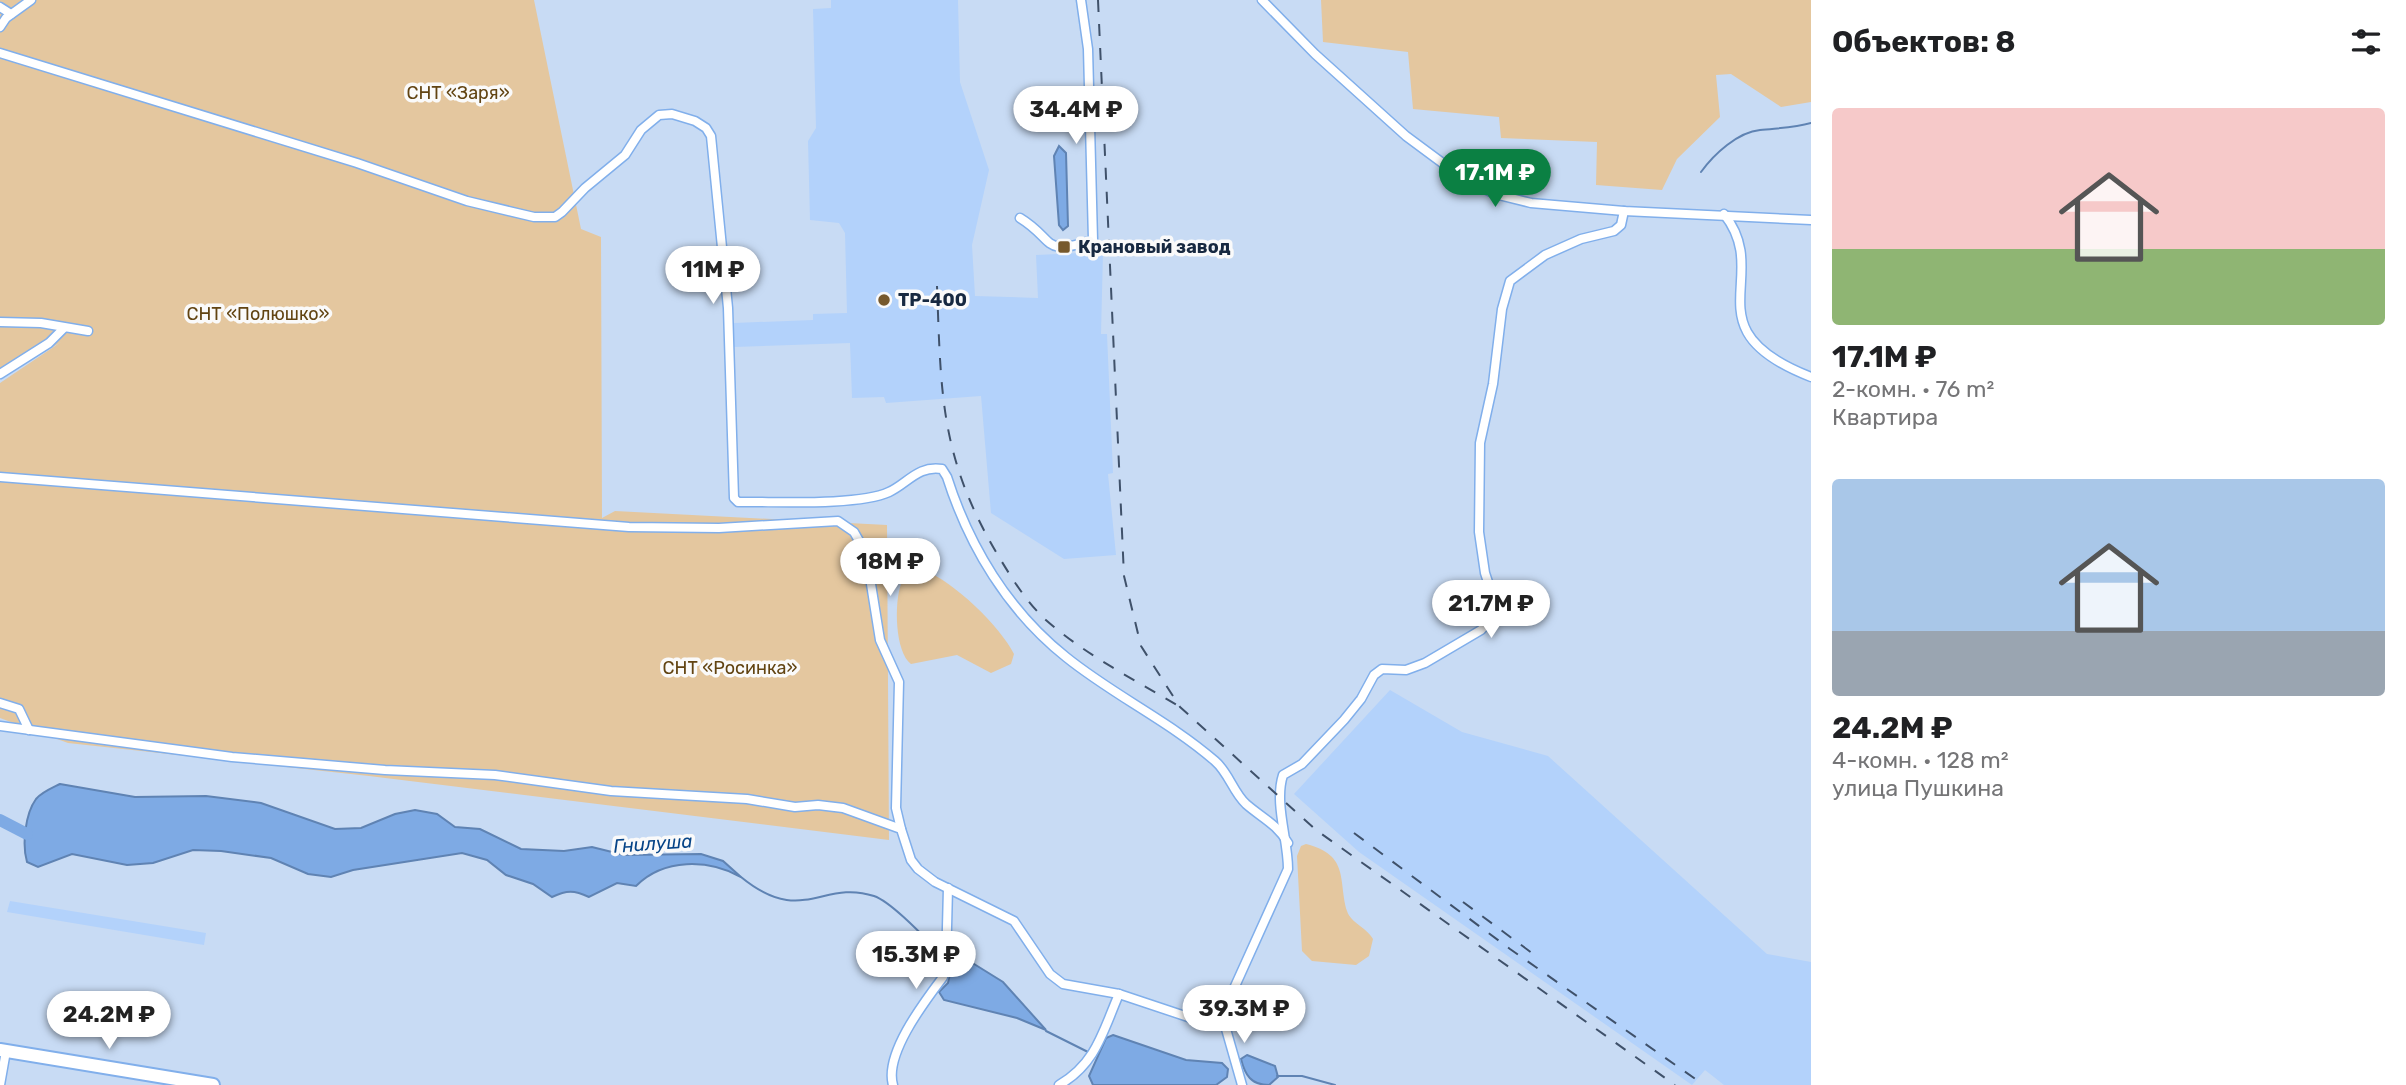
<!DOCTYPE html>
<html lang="ru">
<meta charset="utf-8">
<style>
:root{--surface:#fff;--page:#f2f2f2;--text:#202124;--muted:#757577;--accent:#0b8043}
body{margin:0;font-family:Rubik,sans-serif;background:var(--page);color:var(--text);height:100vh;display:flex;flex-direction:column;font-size:26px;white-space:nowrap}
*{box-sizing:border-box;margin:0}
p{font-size:23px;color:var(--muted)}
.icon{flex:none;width:38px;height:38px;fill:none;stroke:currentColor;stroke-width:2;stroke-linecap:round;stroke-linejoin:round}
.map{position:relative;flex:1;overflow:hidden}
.panel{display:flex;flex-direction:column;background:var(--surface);width:595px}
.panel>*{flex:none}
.price{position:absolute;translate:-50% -60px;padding:0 16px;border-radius:24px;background:#fff;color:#222;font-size:23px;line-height:46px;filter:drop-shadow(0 2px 4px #0008)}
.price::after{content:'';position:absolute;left:50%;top:42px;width:21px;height:16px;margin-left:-10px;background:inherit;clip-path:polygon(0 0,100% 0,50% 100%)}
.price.selected{background:var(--accent);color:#fff}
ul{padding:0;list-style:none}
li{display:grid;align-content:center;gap:14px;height:371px;padding:0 21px}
li span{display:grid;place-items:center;height:217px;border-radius:7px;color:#555}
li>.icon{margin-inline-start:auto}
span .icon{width:126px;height:126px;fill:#fffc;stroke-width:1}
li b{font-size:30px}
h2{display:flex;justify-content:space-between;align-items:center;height:84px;padding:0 21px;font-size:30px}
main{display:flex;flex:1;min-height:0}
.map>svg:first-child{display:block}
.built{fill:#b3d2fb}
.green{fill:#e4c79f}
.water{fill:#7eaae4;stroke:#5f83b3;stroke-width:2}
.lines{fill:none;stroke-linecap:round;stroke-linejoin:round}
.stream{stroke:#5f83b3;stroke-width:2}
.river{stroke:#7eaae4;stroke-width:12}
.minor-casing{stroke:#81afeb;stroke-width:11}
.secondary-casing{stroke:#81afeb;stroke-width:16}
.minor{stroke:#fff;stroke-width:8}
.secondary{stroke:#fff;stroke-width:12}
.rail{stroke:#3f516a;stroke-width:2;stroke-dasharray:12 12;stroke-linecap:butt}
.poi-dot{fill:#76592d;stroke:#fafafa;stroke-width:2.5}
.labels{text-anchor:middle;stroke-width:7;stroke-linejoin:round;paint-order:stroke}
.park-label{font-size:18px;fill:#624412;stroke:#fafafa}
.poi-label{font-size:18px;font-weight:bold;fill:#172941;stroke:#fafafa;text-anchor:start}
.water-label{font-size:19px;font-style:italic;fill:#064487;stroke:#fafafa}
</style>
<main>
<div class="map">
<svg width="1811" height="1085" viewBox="0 0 1811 1085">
<rect width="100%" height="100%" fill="#c8dbf4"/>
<g class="built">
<polygon points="831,0 958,0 960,82 989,170 972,245 975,296 1038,298 1036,255 1103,252 1101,334 1107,334 1113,473 1108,474 1116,555 1064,559 991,513 981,396 886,403 884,397 852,398 850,343 734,347 734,323 813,320 813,314 847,313 845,233 839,223 810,220 808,141 816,128 813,9 831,8"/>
<polygon points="1390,690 1462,732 1548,756 1767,954 1811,962 1811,1085 1724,1085 1705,1070 1692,1085 1359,852 1294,794"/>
<polygon points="10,901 206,933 204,945 7,912"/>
</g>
<g class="green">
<polygon points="0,0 534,0 581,229 601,237 602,518 615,511 887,525 889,840 369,776 68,743 0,718 0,383 61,342 0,378"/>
<polygon points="1321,0 1811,0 1811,102 1781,107 1731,74 1716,75 1720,117 1677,159 1662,190 1596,185 1597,142 1501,138 1499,117 1413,109 1408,52 1323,42"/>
<path d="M 924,570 C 954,582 1000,626 1014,654 L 1011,664 L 991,673 L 957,655 L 911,664 C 895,652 894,603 901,584 C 905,575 915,571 924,570 Z"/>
<path d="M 1306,844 C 1350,855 1338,881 1347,911 C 1351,923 1366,927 1373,939 L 1369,956 L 1356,965 L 1312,961 L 1302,951 L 1297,856 L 1301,846 Z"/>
</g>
<g class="water">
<polygon points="1059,146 1066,153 1068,226 1063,230 1059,225 1054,156"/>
<path d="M 60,784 L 135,797 L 206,796 L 261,803 L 335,829 L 361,828 L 395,814 L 415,810 L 437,814 L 455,827 L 480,829 L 521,849 L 564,851 L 592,847 L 624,855 L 701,854 L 723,861 L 741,877 C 708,859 664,858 636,886 L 617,883 L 589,897 C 574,890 567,890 552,897 L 533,884 L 506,875 L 487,860 L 462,853 L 353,870 L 331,877 L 308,874 L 271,858 L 221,851 L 193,850 L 153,863 L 127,865 L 72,854 L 38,867 L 27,862 C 22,845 25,814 36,799 C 42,792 52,788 60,784 Z"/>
<polygon points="966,959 1003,982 1046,1030 1017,1018 944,1000 939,992 948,983 953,960"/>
<polygon points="1113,1035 1186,1060 1222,1063 1228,1069 1227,1077 1216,1085 1093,1085 1089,1076 1106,1038"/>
<path d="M 1247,1055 L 1275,1066 L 1278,1077 L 1269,1085 C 1251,1085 1245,1075 1241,1059 Z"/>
</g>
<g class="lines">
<g class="stream">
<path d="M 1701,172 C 1714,154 1738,132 1760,130 C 1778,128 1794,128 1811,123"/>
<path d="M 741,877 C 802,927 822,879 874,896 C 892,902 928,941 943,956"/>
<polyline points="1046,1031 1088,1052"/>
<polyline points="1277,1076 1302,1076 1335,1085"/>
</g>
<polyline class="river" points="0,820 27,834"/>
<g class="minor-casing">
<g id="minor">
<polyline points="1262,0 1315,54 1406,136 1464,179 1495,194 1531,203 1624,211 1811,220"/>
<polyline points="0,7 11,14"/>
<polyline points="0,27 6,18 31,0"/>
<path d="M 0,53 L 357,163 L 467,201 L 534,217 L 555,217 L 562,212 L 585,188 L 625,155 L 641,130 L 659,115 L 672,114 L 695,121 L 706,128 L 711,136 L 728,308 L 734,498 L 738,502 L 752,502 C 785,502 861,505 889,492 C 907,484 918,465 942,469 L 947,477 C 969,546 1008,611 1066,657 C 1113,695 1169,721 1215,761 C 1229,773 1233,792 1246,804 C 1262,818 1277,824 1288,843"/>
<path d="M 1724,214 C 1774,277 1688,329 1811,377"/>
<path d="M 1020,218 C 1056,240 1041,257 1093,240 L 1088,49 L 1081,0"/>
<polyline points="0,322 41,323 88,331"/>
<polyline points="0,374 49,343 64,328"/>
<polyline points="0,477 629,527 719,528 838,521 854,532 866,553 880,640 899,682 896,808 901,829"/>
<polyline points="0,703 19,709 29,730"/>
<polyline points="0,726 232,757 385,770 495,775 611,791 747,799 795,807 818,805 843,808 901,829 911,860 918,869 935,882 1014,921 1050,974 1063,984 1119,994 1194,1019 1222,1015"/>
<path d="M 1222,1015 L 1288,869 C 1288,839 1274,803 1283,775 L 1302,764 L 1344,720 L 1361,699 L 1374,675 L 1382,669 L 1406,670 L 1425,663 L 1481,630 L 1494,616 L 1495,603 L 1485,573 L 1479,532 L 1480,443 L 1493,384 L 1502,309 L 1510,281 L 1545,255 L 1581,239 L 1614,231 L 1621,225 L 1624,211"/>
<polyline points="1222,1015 1242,1085"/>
<polyline points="0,1085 6,1051"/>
<path d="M 893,1085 C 884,1054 925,1001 943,977 L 946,966 L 948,888"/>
<path d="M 1059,1085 C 1096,1064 1103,1031 1119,994"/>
</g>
</g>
<g class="secondary-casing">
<polyline id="secondary" points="0,1050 213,1085"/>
</g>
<use href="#minor" class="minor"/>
<use href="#secondary" class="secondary"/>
<g class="rail">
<polyline points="1098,0 1124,576 1141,646 1180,707 1316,830 1675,1085"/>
<path d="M 937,286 C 941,393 940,456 996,552 C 1011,577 1026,602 1047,621 C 1086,655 1133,679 1177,705"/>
<polyline points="1354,833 1510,949 1704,1085"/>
<polyline points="1463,902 1536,956"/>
</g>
</g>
<g class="poi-dot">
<rect x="1057" y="240" width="14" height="14" rx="3.5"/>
<circle cx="884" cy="300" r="7"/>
</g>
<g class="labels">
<g class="park-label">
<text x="458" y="99">СНТ «Заря»</text>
<text x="258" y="320">СНТ «Полюшко»</text>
<text x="730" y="674">СНТ «Росинка»</text>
</g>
<g class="poi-label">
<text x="1078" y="253">Крановый завод</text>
<text x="898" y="306">ТР-400</text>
</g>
<g class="water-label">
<text transform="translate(653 843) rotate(-4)" y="7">Гнилуша</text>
</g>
</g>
</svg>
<b class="price" style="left:1076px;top:146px">34.4M ₽</b>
<b class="price selected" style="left:1495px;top:209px">17.1M ₽</b>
<b class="price" style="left:713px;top:306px">11M ₽</b>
<b class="price" style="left:890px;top:598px">18M ₽</b>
<b class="price" style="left:1491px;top:640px">21.7M ₽</b>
<b class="price" style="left:916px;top:991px">15.3M ₽</b>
<b class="price" style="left:1244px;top:1045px">39.3M ₽</b>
<b class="price" style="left:109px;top:1051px">24.2M ₽</b>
</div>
<section class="panel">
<h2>Объектов: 8<svg class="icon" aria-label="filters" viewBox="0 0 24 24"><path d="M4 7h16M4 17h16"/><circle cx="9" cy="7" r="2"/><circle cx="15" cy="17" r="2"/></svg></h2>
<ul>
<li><span style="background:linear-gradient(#f6c9c9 65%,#8fb573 0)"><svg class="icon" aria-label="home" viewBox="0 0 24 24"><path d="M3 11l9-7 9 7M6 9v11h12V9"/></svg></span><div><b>17.1M ₽</b><p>2-комн. · 76 m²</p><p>Квартира</p></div></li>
<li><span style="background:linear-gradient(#a9c7e8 70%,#9aa5b1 0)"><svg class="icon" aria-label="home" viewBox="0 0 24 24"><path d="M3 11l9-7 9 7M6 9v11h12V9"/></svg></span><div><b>24.2M ₽</b><p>4-комн. · 128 m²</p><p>улица Пушкина</p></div></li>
</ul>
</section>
</main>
